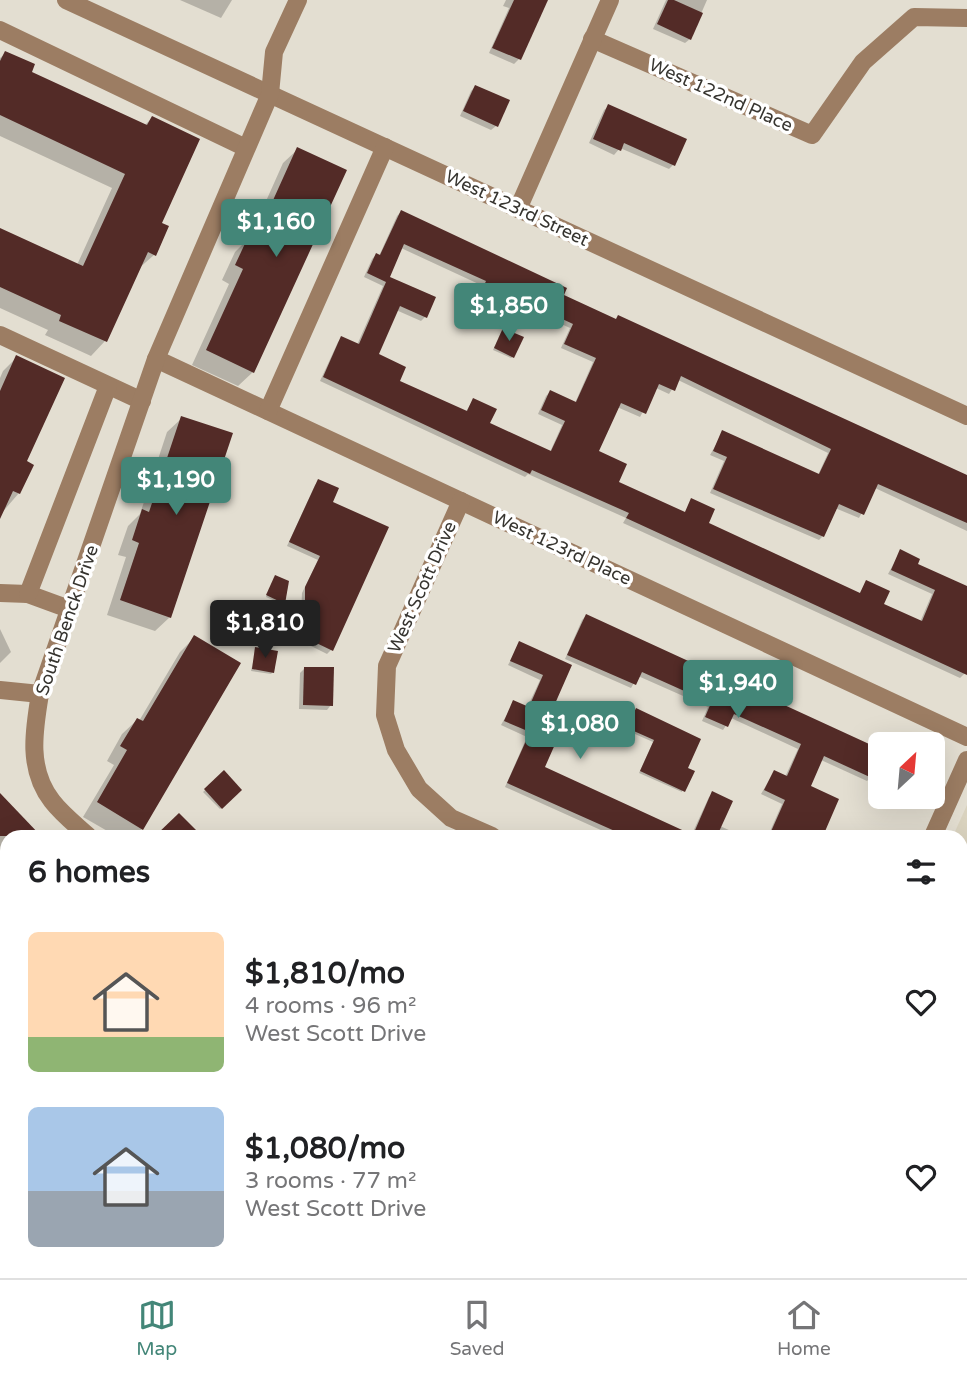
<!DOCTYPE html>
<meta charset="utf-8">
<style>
:root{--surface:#fff;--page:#f6f6f6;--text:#202124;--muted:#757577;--line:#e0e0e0;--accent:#438678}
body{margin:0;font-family:"Varela Round",sans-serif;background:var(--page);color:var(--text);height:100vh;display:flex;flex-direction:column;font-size:26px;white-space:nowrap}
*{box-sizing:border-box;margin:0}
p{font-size:23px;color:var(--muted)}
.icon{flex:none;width:38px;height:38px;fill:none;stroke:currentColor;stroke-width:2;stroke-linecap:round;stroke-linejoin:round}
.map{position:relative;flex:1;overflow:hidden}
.panel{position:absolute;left:0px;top:830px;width:968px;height:450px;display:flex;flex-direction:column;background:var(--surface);border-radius:21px 21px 0 0;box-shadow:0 7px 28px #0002}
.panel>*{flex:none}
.needle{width:46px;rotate:26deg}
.tools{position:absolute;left:868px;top:732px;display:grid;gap:14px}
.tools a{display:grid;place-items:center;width:77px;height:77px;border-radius:10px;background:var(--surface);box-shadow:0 7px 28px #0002;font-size:35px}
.price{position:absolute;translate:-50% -60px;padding:0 16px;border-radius:7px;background:var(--accent);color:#fff;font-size:23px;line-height:46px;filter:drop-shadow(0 2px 4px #0008)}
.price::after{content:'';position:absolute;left:50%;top:42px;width:21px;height:16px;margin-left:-10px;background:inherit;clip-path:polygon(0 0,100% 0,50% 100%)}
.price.selected{background:#222;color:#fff}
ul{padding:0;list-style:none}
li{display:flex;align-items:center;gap:21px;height:175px;padding:0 28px}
li span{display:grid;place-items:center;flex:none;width:196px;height:140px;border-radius:10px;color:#555}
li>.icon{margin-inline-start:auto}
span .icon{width:84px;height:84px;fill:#fffc;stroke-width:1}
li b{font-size:30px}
h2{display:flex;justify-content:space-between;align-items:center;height:84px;padding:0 28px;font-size:30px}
.menu{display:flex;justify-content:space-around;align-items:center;height:98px;border-top:2px solid var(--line);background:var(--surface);font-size:19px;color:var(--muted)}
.menu a{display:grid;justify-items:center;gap:4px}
.menu .selected{color:var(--accent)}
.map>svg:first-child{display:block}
.built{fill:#dad3bf}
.green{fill:#bec49e}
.forest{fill:#a7ad83}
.shadow{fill:#0003;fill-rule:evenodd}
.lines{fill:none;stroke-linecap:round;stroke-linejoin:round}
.stream{stroke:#6d8096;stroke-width:6}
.building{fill:#532b27;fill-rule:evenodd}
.minor{stroke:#9c7d63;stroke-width:18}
.labels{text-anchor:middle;stroke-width:7;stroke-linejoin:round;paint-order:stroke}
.street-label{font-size:18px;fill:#36342f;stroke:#fff}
</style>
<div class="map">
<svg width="967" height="1278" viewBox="0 0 967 1278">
<rect width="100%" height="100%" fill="#e3ded1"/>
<polygon class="built" points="967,805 967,1278 753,1278 755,1272 961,1272 961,836 953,836"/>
<polygon class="green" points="0,948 7,955 7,978 2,983"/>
<g class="forest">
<polygon points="7,1035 7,1090 0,1083 0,1041"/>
<polygon points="154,1272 285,1272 290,1278 159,1278"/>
</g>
<g class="shadow">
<polygon points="180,0 232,0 221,18"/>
<polygon points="506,0 546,0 519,59 514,64 489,53 509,8 503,6"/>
<polygon points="666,0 707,0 690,39 685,43 653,29"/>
<polygon points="6,53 29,73 144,126 152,118 154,255 138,269 105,341 91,356 45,335 48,330 0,308 0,230 77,265 112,188 0,136 0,58"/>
<polygon points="475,87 496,126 491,130 460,116 471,91"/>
<polygon points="609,106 673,165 669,169 620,148 614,155 589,143 604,110"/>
<polygon points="298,149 253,372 238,386 192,365 229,284 222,280 235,252 250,237 283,163"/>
<path d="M 401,212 L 561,296 L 967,478 L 967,531 L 875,488 L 859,518 L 835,508 L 823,536 L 819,540 L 710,493 L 724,461 L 710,455 L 723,432 L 818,475 L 828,453 L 678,380 L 669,394 L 656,388 L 640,417 L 617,407 L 597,452 L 617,483 L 684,514 L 692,500 L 707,524 L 859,594 L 867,582 L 882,605 L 920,622 L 932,594 L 888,574 L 900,552 L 967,605 L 967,668 L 965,673 L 960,678 L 623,523 L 626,518 L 528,474 L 525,477 L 320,381 L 338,342 L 342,338 L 357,345 L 383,286 L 364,277 L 372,259 L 376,255 L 379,256 L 397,216 ZM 401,248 L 483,286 L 476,302 L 497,311 L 505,298 L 570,328 L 561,348 L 593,362 L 575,403 L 550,392 L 546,396 L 538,414 L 562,425 L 550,452 L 488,424 L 473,400 L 465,413 L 397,382 L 376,355 L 396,310 L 421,321 L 425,317 L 388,278 Z"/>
<polygon points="501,332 513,357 511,358 493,350"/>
<polygon points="17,357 25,462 31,466 19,493 0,515 0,378 3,371"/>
<polygon points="182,418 170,617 155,631 107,615 126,557 118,555 128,526 140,514 167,432"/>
<polygon points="319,481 331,502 331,650 327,654 303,642 313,621 301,616 302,593 318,560 287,546 315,485"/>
<polygon points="274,579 284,603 282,604 266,597"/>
<polygon points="586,616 880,751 871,777 867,781 821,760 808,787 837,800 821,836 768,836 782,804 761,794 774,772 785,777 798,749 731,718 723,730 702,721 708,707 638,676 631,688 565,659 582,620"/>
<polygon points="0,629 11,652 0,663"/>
<polygon points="195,637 142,829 134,836 116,836 83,817 114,765 107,761 122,734 137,720 139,721 180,652"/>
<polygon points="520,643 570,665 552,707 583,721 570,743 556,737 542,767 691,836 709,797 713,794 720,826 742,836 614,836 505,787 527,737 501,725 514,702 527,708 540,680 508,665"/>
<polygon points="256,649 273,672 271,674 251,671"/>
<polygon points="305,668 331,705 327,710 299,709 300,673"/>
<polygon points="635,712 686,769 682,792 639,773 653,742 626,730"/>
<polygon points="224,773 240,790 220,809 203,792"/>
<polygon points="0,796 39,836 7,836 7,909 0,902"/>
<polygon points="391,832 397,836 386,836"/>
<polygon points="967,930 967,997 961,994 961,944"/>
<polygon points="0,1171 6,1178 3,1181 7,1186 7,1198 0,1205"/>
<polygon points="14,1272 84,1272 78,1278 8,1278"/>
<polygon points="311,1272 347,1272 353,1278 316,1278"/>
<polygon points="383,1272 430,1272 436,1278 389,1278"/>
<polygon points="590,1272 612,1272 618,1278 584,1278"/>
</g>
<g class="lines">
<g class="stream">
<polyline points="0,1030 7,1038"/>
<polyline points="222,1272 227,1278"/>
</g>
</g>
<g class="building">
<polygon points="514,0 548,0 521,60 492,48"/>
<polygon points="668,0 674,0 703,13 691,40 657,24"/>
<polygon points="5,51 35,64 32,72 147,125 152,116 200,139 162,223 169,226 156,256 148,252 107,342 59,321 61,315 0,287 0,228 83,266 125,174 0,115 0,61"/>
<polygon points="475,85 510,100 498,127 463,111"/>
<polygon points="608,104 687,139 675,166 624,143 621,151 593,139"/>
<polygon points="297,147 347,170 254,373 206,350 243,269 235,265 249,235 256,238"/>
<path d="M 401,210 L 567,288 L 564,295 L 616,319 L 618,315 L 967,475 L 967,523 L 878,484 L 864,515 L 839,504 L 824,537 L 713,489 L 727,457 L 713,451 L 722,430 L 819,474 L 831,449 L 681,376 L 675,391 L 659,384 L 646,414 L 621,403 L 599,451 L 627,464 L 619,482 L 685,512 L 691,498 L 715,509 L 709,523 L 860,593 L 866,580 L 890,591 L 884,604 L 922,621 L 935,590 L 891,570 L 900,549 L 920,559 L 918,564 L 967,586 L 967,675 L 626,518 L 629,513 L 532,470 L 530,474 L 323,377 L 341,336 L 359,344 L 386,282 L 367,273 L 376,253 L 380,255 ZM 404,244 L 486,281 L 479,297 L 503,308 L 509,294 L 573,324 L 564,344 L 596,358 L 576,402 L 550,390 L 541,410 L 565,421 L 551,451 L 490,423 L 497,409 L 473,398 L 467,411 L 400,381 L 406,367 L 379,354 L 400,306 L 427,318 L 436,297 L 390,277 Z"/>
<polygon points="503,328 524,337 514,358 494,348"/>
<polygon points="16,355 65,378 27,461 34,465 20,494 13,491 0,519 0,391"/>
<polygon points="181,416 233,433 171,618 120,600 139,543 132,540 142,509 149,512"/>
<polygon points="318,479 339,488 333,502 389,527 333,651 306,638 316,617 305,612 305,587 320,556 289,542"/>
<polygon points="275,575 289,581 285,604 266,595"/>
<polygon points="586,614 880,749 880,760 872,778 824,756 811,786 839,799 823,836 769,836 785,800 764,790 774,770 787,776 801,744 734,714 728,727 705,717 711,703 642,672 636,685 567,655"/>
<polygon points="194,635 241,663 143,830 97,802 127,750 120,746 137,718 143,721"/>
<polygon points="519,641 572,665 554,706 585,720 576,740 560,733 545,767 693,835 712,791 733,801 717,836 626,836 507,783 530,732 504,721 513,700 529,707 543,675 510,661"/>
<polygon points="255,647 278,651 274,673 252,669"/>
<polygon points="304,667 334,667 333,706 303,705"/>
<polygon points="636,708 701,739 688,768 695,771 685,792 640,771 654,740 627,728"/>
<polygon points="224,770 242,790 222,809 204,789"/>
<polygon points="0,793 41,836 0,836"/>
<polygon points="179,813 202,836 155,836"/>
</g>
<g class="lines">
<g class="minor">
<polyline points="66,0 967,416"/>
<polyline points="0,30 246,148"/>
<polyline points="592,39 812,135 863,62 914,17 967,18"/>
<polyline points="518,209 610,0"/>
<polyline points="0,335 142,401"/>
<polyline points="156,359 967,737"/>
<polyline points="268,411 385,147"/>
<polyline points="461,501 387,666 385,715 396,750 419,789 451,818 492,836"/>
<polyline points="0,593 28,594 69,609"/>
<polyline points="28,594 108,386"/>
<polyline points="0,690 40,694"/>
<path d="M 88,836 C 76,825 62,814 52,801 C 27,769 34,730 40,694 L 156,359 L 270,94 L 274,52 L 298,0"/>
<polyline points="933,836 967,760"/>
<polyline points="0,925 7,933"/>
<polyline points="0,1012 7,1005"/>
<polyline points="0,1245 7,1238"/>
<polyline points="501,1272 507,1278"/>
<polyline points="732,1278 735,1272"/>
</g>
</g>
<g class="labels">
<g class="street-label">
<text transform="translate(721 95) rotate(24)" y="6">West 122nd Place</text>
<text transform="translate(517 208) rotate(25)" y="6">West 123rd Street</text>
<text transform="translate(562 548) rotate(25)" y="6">West 123rd Place</text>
<text transform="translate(422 587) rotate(-66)" y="6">West Scott Drive</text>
<text transform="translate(67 620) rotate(-71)" y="6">South Benck Drive</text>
</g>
</g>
</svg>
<div class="tools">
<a><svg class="needle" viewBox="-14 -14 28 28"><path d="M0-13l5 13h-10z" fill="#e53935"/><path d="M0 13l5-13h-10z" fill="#757577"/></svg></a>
</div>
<b class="price" style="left:276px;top:259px">$1,160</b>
<b class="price" style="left:509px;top:343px">$1,850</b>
<b class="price" style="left:176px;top:517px">$1,190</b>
<b class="price selected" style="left:265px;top:660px">$1,810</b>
<b class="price" style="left:738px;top:720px">$1,940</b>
<b class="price" style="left:580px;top:761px">$1,080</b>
<section class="panel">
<h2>6 homes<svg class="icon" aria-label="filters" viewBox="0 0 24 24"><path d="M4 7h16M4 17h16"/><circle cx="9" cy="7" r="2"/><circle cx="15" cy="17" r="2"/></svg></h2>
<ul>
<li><span style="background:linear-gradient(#ffd9b3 75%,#8fb573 0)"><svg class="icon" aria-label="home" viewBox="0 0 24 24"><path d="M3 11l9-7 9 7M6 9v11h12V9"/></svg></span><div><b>$1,810/mo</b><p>4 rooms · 96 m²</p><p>West Scott Drive</p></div><svg class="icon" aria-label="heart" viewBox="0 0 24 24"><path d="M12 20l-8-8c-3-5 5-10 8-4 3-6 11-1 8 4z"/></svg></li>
<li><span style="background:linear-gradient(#a9c7e8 60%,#9aa5b1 0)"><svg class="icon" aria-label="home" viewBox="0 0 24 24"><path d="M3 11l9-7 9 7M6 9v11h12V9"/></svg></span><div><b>$1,080/mo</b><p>3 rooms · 77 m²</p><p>West Scott Drive</p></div><svg class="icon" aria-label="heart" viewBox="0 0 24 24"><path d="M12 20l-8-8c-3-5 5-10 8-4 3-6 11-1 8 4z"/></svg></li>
</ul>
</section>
</div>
<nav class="menu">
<a class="selected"><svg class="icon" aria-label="map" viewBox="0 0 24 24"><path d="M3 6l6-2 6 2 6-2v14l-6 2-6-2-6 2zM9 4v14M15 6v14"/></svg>Map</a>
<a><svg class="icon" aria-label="saved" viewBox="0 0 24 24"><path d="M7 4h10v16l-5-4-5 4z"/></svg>Saved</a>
<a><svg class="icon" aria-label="home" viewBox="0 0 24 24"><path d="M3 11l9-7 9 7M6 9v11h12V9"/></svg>Home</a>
</nav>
